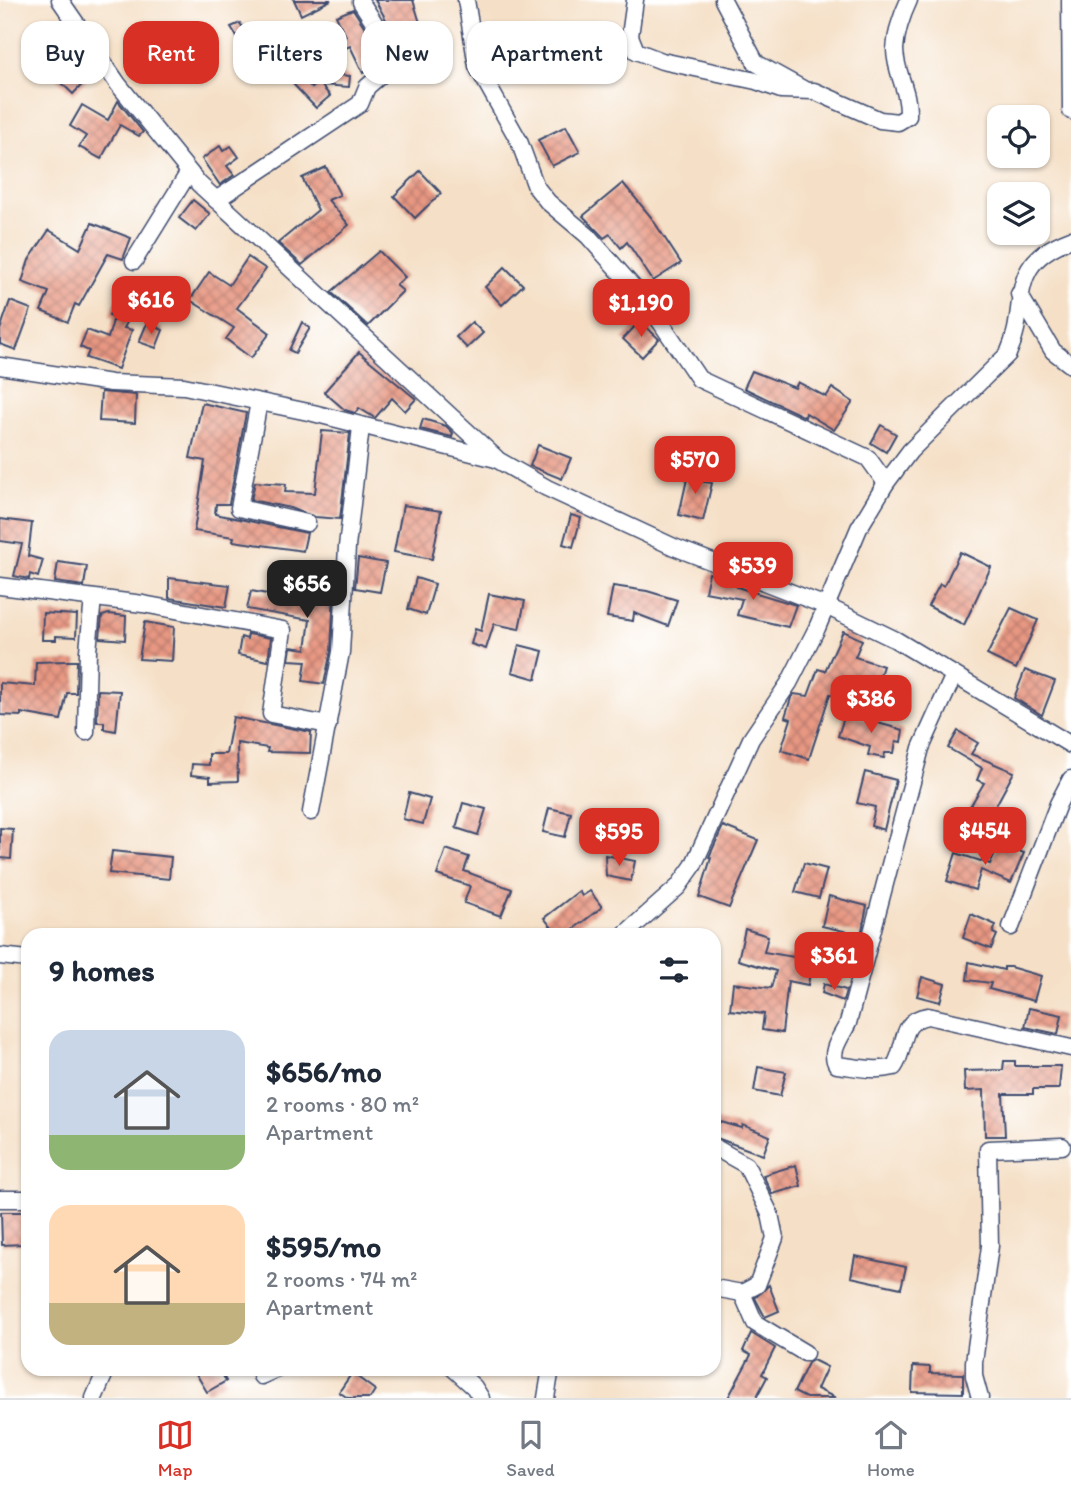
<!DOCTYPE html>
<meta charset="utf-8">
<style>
:root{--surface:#fff;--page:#f2f2f3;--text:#1f2937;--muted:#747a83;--line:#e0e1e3;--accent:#d93025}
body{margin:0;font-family:Itim,sans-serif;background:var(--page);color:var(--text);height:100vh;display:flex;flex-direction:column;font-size:26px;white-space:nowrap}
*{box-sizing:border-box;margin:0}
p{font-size:23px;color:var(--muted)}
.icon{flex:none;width:38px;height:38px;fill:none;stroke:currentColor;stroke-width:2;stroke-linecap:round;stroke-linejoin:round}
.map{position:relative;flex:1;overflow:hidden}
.sheet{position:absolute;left:21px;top:928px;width:700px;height:448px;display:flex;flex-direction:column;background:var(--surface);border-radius:21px;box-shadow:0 2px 5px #0004}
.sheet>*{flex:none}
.hud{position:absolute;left:21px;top:21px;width:700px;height:63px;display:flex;gap:14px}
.tools{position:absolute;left:987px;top:105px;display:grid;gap:14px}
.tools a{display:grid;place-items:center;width:63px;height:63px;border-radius:14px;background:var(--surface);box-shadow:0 2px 5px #0004;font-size:35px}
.price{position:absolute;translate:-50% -60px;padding:0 16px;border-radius:14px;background:var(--accent);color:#fff;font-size:23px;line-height:46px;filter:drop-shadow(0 2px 4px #0008)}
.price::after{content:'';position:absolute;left:50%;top:42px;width:21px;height:16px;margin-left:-10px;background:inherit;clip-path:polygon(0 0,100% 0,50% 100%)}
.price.active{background:#222;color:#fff}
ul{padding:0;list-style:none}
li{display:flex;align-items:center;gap:21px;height:175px;padding:0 28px}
li span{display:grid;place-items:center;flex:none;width:196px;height:140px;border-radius:21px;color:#555}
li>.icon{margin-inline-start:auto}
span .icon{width:84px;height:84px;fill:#fffc;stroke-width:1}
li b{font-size:30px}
h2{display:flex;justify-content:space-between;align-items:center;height:84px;padding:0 28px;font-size:30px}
.chip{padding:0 24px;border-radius:21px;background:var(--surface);box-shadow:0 2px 5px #0004;font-size:24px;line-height:63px}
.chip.active{background:var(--accent);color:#fff}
.menu{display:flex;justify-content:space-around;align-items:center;height:98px;border-top:2px solid var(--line);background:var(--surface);font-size:19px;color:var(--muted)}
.menu a{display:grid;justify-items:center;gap:4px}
.menu .active{color:var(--accent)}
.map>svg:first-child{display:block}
.building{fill:url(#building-cross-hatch)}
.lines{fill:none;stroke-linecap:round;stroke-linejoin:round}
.minor-casing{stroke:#3c4a6e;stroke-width:19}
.minor{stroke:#fff;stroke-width:16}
</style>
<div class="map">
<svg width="1071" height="1398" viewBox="0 0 1071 1398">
<defs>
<pattern id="building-cross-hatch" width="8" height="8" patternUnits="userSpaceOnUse" patternTransform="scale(1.75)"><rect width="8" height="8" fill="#e89882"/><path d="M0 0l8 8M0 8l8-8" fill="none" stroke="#bb7c6e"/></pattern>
</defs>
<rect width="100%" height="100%" fill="#fff"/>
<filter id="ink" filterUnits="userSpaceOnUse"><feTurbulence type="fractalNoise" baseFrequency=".0143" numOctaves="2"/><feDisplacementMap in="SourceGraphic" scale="14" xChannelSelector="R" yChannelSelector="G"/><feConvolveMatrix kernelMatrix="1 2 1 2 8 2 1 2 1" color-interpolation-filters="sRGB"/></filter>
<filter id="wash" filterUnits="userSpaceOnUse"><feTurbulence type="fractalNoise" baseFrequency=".00686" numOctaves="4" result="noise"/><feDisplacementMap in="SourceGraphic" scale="28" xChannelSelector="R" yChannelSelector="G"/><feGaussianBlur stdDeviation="1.57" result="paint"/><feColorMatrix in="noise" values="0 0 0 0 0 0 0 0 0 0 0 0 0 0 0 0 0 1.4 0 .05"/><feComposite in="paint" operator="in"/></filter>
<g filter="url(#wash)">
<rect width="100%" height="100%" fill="#f5e0c7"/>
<g id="blocks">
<g class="building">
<polygon points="294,0 331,0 301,15"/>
<polygon points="375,0 413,0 420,23 393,32"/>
<polygon points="353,9 378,48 379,63 363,73 350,46 324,58 320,58 316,50 346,36 336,16"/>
<polygon points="240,23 250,40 242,44 231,27"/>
<polygon points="68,50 92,74 73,94 52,74 60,66 56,63"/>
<polygon points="328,74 350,76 349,87 321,85 330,96 316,108 294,85 302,77 312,88"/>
<polygon points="118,101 143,132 139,136 120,125 101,159 79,147 86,136 70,126 82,105 108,120"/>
<polygon points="566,126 580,152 552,166 538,140"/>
<polygon points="220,146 223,151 231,146 239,157 227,166 234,175 220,185 202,159"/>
<polygon points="326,167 340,195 328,200 349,225 302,265 278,243 318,210 302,178"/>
<polygon points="420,171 441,193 415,218 394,196"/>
<polygon points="623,183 651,217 681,263 653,281 627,242 621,248 610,234 604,238 583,216"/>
<polygon points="193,200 210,214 196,231 179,218"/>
<polygon points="92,223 131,238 123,259 108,254 79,306 75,304 68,322 41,311 49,292 22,282 29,260 49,230 80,249"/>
<polygon points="379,251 405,277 396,285 403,291 368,326 331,292"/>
<polygon points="248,257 266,269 237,308 270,333 251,358 226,339 234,328 190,300 209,272 229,285"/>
<polygon points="505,267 523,285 502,305 485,287"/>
<polygon points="124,287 141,296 124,328 132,330 118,369 86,358 89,351 80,347 87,330 108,338 114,317 109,315"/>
<polygon points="173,294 184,300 175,315 164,309"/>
<polygon points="10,301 31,309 16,350 0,344 0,330"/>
<polygon points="640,321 659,339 642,357 623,339"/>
<polygon points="302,322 310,328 295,353 289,350"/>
<polygon points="472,322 483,333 467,348 456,337"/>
<polygon points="147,323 163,330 156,348 139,342"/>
<polygon points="359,352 416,399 405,411 392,398 375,418 359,408 355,413 345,410 324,392"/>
<polygon points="752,371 795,388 798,382 826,397 832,388 853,402 834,430 806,413 805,417 744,388"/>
<polygon points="101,392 136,395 135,423 99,421"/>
<polygon points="202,403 246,413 229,504 216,504 215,514 307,533 303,551 233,541 234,537 194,531 205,461 190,458"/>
<polygon points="423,419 446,426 453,433 452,437 420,429"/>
<polygon points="881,425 896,434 886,452 871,443"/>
<polygon points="322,431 350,433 340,519 315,517 290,508 251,500 255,482 286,484 285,492 315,493"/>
<polygon points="538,445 571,458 562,479 530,466"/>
<polygon points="689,470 706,474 704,482 712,483 703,521 679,515"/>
<polygon points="403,505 441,511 432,559 394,552"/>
<polygon points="571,515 581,518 573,547 563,544"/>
<polygon points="0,519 32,523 28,556 43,560 38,577 30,574 29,579 14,576 22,544 0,541"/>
<polygon points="960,552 991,567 964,625 928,606 940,584 944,586"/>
<polygon points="358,558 386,563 380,592 355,588"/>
<polygon points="58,562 87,566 84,586 55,582"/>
<polygon points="308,567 335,571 331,651 324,684 303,681 306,661 289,660 291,647 306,649 310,620 247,609 251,591 304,601"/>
<polygon points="709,573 738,583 737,587 796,605 788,627 737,615 742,599 705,592"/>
<polygon points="169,578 230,585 226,607 169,598"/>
<polygon points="416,578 435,584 426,615 408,609"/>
<polygon points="613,586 647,591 677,600 668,626 634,613 633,621 607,617"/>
<polygon points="489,594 525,601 519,629 494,624 486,649 471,644 475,629 481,631"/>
<polygon points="1011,608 1038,620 1016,669 987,655"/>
<polygon points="43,613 77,615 76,637 56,636 56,640 42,640"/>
<polygon points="109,614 126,616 125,640 100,638 102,616"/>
<polygon points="145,622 174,627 172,661 139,659"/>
<polygon points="843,631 862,640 855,657 883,666 875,690 840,679 834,695 830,694 809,759 781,750 791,719 785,717 791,698 794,694 808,696 818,669 825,671"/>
<polygon points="248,634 271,638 268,661 238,655 241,637 247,639"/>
<polygon points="519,645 543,651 536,679 512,672"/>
<polygon points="67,661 77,661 76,693 67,693 61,720 21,713 21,716 0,715 0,683 35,686 36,662"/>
<polygon points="1025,670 1055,681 1042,715 1014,698"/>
<polygon points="98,690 120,691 116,731 104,729 104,722 97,722"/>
<polygon points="845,714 903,730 901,742 896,741 894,753 885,753 884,758 868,755 870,747 838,736"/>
<polygon points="233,717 311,732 310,753 267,752 268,748 237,743 238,781 210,782 210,777 191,775 192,764 209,765 209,754 226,754"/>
<polygon points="958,731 978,743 971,754 1014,772 987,822 968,810 984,783 977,780 982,768 948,748"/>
<polygon points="865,772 896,780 884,830 871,826 875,807 857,803"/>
<polygon points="409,793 430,799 423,824 403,819"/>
<polygon points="463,803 486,809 478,835 456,828"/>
<polygon points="549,808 571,813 565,837 543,832"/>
<polygon points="723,826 758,840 729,908 699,897 711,858 709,857"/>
<polygon points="0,828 13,829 11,859 0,858"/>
<polygon points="999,843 1024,853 1011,883 981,870 975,890 947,881 956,853 990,864"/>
<polygon points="446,849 469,857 464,871 512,889 501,916 464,903 470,886 437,875"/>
<polygon points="112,851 171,857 169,879 109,873"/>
<polygon points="605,855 635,861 631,881 606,876"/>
<polygon points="804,863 827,869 819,898 795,892"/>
<polygon points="579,891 582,896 590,891 602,907 567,934 557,934 544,918"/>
<polygon points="829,896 867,906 861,935 822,926"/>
<polygon points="971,914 996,925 993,933 997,935 991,949 963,938"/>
<polygon points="745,929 768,936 764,952 812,960 808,985 788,981 782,1033 762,1030 764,1014 730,1010 733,983 771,988 776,971 738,960"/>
<polygon points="969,962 1004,970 1004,967 1010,967 1041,976 1034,1001 989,989 991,983 967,980"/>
<polygon points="922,977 945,984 940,1002 917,996"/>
<polygon points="824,984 846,990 843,1001 822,993"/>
<polygon points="1029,1008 1062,1015 1058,1034 1025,1027"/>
<polygon points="1004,1061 1015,1061 1015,1066 1061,1066 1059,1089 1033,1089 1033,1094 1003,1094 1005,1136 985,1136 984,1090 965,1091 964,1071 1003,1070"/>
<polygon points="758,1067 786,1072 780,1096 754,1091"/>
<polygon points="714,1120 742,1128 743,1125 770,1136 763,1155 714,1137"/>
<polygon points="796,1165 801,1186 772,1194 763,1175"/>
<polygon points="1,1212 23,1212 23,1244 2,1245"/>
<polygon points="855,1256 906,1267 901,1288 851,1277"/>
<polygon points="769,1285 779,1311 765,1317 755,1298"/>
<polygon points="751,1333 775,1348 762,1374 767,1377 756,1398 728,1398 751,1355 743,1351"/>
<polygon points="813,1360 827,1367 817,1389 836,1398 806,1398 794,1392 808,1363"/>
<polygon points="913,1366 930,1367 930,1373 963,1374 963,1393 912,1392"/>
<polygon points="201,1368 219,1368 226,1381 207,1392 195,1372"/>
<polygon points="352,1373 375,1390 370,1398 348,1398 339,1392"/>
</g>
</g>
</g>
<g filter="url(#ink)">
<use href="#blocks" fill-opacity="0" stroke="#3c4a6e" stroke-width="2"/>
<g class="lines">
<g class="minor-casing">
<g id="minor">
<polyline points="60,0 118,84 199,184 496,458"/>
<polyline points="466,0 477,66 519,141 536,187 548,202 588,236 649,305 699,379 868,458 886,483"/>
<path d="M 635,0 L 630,36 L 636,51 L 662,61 L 756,81 L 781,90 L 814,91 L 880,120 L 898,122 L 908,116 C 909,89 895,73 895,49 C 896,32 902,15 909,0"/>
<polyline points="723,0 756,63 803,89"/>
<polyline points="1070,0 1071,111"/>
<polyline points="216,200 360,104 367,87 390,67 388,44 361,2"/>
<polyline points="134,261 189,172"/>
<polyline points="1019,294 1053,351 1071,365"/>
<polyline points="0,366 111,383 184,386 313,413 496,459 547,488 674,547 826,606 896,640 1071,745"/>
<polyline points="259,402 239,508 307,523"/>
<polyline points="0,586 143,604 283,630 271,714 328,725"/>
<path d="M 954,675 L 921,748 L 848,1023 C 842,1036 828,1052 837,1065 C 856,1067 875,1072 894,1067 C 907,1048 898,1020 928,1016 L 1071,1048"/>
<polyline points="86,732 88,651 93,598"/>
<polyline points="311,812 341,652 347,547 361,427"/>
<polyline points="1011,927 1058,804 1071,779"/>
<path d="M 625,934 L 678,887 L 693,866 L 751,739 L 789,683 L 817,628 L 859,528 L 886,483 L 910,451 L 1008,354 C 1031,304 1002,265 1071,239"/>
<polyline points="0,956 28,959"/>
<polyline points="714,1147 746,1165 770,1214 775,1238 757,1285 742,1293 714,1288"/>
<polyline points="0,1199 28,1199"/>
<polyline points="742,1293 755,1323 805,1353"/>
<polyline points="453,1368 474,1387 481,1398"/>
<polyline points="261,1376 279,1368"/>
<polyline points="94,1398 107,1368"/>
<polyline points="546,1398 551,1368"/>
<polyline points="980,1398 974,1376 974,1362 990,1246 988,1149 1062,1146"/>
</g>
</g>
<use href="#minor" class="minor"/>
</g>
</g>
</svg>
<div class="tools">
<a><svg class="icon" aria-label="locate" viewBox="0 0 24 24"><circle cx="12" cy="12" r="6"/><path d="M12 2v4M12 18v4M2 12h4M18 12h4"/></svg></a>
<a><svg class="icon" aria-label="layers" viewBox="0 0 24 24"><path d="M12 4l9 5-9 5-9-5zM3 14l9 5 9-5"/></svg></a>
</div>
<b class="price" style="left:151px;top:336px">$616</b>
<b class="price" style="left:641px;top:339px">$1,190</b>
<b class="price" style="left:695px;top:496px">$570</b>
<b class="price" style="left:753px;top:602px">$539</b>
<b class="price active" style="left:307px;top:620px">$656</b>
<b class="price" style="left:871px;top:735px">$386</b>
<b class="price" style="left:985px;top:867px">$454</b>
<b class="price" style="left:619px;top:868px">$595</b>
<b class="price" style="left:834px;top:992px">$361</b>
<div class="hud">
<a class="chip">Buy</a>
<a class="chip active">Rent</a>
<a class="chip">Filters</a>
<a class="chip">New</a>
<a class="chip">Apartment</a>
</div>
<section class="sheet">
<h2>9 homes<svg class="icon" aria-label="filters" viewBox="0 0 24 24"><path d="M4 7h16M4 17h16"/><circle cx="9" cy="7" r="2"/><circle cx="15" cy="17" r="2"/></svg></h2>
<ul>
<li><span style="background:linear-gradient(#c9d6e8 75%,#8fb573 0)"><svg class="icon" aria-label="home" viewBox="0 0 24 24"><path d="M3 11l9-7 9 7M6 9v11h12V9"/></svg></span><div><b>$656/mo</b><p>2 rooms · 80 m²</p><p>Apartment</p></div></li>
<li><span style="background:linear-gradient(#ffd9b3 70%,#c2b280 0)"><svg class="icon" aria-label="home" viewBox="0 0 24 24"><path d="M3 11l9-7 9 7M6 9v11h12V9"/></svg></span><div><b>$595/mo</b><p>2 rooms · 74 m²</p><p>Apartment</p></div></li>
</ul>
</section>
</div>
<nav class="menu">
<a class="active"><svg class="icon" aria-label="map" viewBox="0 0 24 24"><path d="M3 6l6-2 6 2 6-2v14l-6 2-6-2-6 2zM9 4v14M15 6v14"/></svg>Map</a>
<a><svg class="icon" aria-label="saved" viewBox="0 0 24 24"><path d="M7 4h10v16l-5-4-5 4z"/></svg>Saved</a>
<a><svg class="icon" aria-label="home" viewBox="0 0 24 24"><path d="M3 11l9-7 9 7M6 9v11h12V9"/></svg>Home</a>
</nav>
